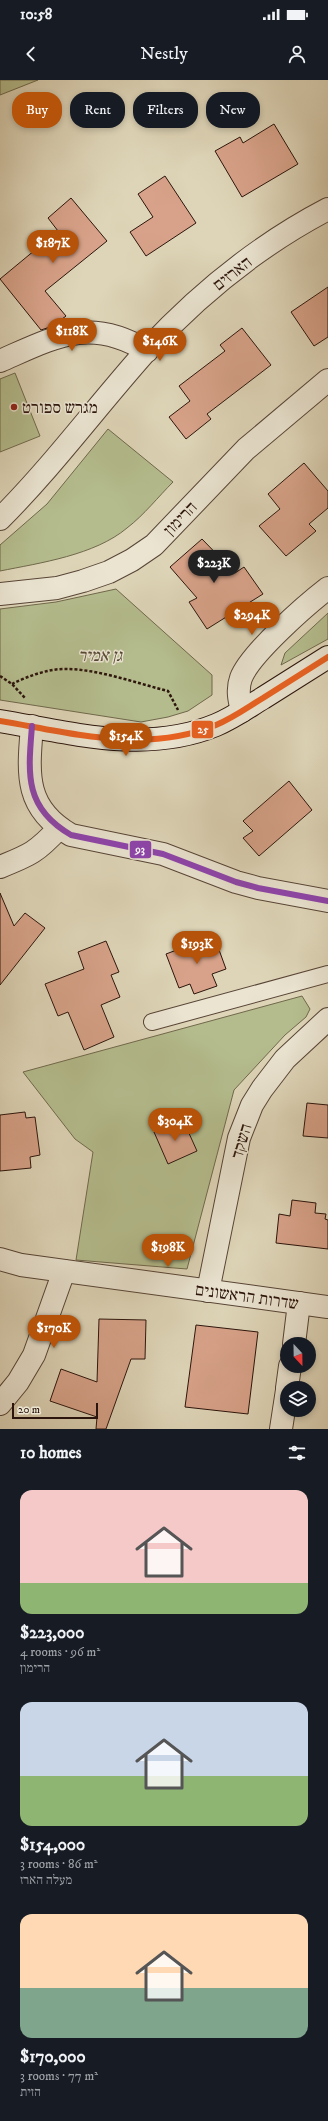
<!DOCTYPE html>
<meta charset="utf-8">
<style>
:root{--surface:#171b24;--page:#20242c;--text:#f1f3f6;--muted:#9ea1a6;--accent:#b45309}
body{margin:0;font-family:"IM FELL DW Pica","Frank Ruhl Libre",serif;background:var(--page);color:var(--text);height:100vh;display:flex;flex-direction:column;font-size:15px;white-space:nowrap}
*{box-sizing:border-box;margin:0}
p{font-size:13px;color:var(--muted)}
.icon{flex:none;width:22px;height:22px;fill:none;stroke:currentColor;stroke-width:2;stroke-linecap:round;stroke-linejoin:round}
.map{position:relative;height:1349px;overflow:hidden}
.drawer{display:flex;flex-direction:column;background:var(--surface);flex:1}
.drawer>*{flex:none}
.hud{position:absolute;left:12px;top:12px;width:304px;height:36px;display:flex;gap:8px}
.needle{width:26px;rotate:158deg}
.controls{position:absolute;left:280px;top:1257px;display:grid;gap:8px}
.controls a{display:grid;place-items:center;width:36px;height:36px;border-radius:50%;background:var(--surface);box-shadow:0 2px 6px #0003;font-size:20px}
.scale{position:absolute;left:12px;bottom:10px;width:86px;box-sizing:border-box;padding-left:4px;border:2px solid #2c150c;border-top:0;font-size:11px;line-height:14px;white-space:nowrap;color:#2c150c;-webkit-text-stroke:3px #eae4d1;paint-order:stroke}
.price{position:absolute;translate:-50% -34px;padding:0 9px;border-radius:14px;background:var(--accent);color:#fff;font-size:13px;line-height:26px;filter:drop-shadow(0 1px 2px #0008)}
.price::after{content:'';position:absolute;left:50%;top:24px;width:12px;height:9px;margin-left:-6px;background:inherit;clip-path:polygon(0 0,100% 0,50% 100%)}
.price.active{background:#222;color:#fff}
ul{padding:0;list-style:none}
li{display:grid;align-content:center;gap:8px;height:212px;padding:0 20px}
li span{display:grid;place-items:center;height:124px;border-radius:12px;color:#555}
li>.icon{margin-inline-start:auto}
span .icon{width:72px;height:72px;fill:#fffc;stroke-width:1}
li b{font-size:17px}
h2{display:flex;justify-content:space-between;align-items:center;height:48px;padding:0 20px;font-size:17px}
.pill{padding:0 14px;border-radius:16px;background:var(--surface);box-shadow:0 2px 6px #0003;font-size:14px;line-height:36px}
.pill.active{background:var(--accent);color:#fff}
.status{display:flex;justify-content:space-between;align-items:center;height:28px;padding:0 20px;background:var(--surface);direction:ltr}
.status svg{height:11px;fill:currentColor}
header{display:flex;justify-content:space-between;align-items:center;height:52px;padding:0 20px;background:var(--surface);font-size:18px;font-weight:600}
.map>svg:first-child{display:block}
.green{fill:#b4bc8d;stroke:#70684c}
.building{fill:#d7a289;stroke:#2c150c}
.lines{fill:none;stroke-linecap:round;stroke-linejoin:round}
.lane-casing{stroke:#584537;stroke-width:18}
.street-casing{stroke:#584537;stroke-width:24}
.secondary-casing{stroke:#2c150c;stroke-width:24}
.path{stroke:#2c150c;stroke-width:2.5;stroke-dasharray:3 2;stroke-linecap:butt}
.lane{stroke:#eae4d1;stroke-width:16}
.street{stroke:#eae4d1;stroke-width:22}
.secondary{stroke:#eae4d1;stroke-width:22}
.bus-1-casing{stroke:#eae4d1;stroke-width:9}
.bus-2-casing{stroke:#eae4d1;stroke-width:9}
.bus-1{stroke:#e86121;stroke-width:6}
.bus-2{stroke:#8e44ad;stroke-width:6}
.poi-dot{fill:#8f2418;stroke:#eae4d1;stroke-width:1.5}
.labels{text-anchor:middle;stroke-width:3;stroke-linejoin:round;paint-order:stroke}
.street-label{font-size:17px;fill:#2c150c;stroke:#eae4d1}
.poi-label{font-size:17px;fill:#2c150c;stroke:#eae4d1;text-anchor:start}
.park-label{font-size:17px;font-style:italic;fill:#554733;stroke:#eae4d1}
.line-badge{stroke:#eae4d1;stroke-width:1.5}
.badge-label{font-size:11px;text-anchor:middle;font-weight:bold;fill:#fff}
</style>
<div class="status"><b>10:58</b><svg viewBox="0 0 49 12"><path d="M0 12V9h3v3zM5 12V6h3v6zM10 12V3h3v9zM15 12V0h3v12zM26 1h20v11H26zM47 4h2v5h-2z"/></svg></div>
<header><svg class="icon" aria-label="back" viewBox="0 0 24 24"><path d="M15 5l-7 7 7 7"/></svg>Nestly<svg class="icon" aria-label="person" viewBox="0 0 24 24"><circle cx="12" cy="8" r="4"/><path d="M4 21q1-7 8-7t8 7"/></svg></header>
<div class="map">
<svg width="328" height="1349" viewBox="0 0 328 1349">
<rect width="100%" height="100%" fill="#ded5b8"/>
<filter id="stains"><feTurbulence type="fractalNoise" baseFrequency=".005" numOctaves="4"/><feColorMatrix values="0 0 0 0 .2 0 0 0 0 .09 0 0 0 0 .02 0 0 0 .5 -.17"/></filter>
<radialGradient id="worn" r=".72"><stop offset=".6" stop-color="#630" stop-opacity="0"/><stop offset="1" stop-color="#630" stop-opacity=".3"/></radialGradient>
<g class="green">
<polygon points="0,0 38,0 0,15"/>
<polygon points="15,293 40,356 0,372 0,299"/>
<path d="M 108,349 L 173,402 C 158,417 144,435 127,448 C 95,475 40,483 0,491 L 0,465 L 47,424 Z"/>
<polygon points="116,509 212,595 212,615 188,631 168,637 141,642 0,620 0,529 56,522"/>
<polygon points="328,533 328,559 281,585 285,573"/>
<polygon points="302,916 310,929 306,937 285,955 234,1010 187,1189 76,1180 93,1072 75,1059 23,992"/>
</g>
<g class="building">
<polygon points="274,44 298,84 242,117 215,71 240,57 243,63"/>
<polygon points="165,96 196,143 146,176 130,152 153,137 138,114"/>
<polygon points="71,118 107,161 45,211 66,236 53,246 41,250 0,199 58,151 48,138"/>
<polygon points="328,207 328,257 314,266 291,232"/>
<polygon points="242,248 271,285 207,334 211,339 186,359 169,337 190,321 179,306 225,271 220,265"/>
<polygon points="304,383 328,411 328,428 309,444 316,451 286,476 259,446 280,429 268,414"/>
<polygon points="202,459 235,493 244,487 263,514 207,549 189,522 197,518 170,487"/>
<polygon points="289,701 312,730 259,776 243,758 253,751 243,741"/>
<polygon points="0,813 14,846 25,833 45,848 0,905"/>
<polygon points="214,856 226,889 212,894 217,906 194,914 190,904 179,908 166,874"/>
<polygon points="106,861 119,892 111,895 120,917 101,925 114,957 84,970 68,932 58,936 45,904 84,889 78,872"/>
<polygon points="307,1023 328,1025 328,1058 303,1056"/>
<polygon points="25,1032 26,1038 35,1037 40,1075 30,1077 31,1088 0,1091 0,1035"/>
<polygon points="183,1040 197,1071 168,1084 154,1052"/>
<polygon points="292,1120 316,1123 315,1133 326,1134 325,1139 328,1140 328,1169 276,1163 279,1134 290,1136"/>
<polygon points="99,1239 146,1240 145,1279 131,1279 106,1349 96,1349 97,1337 50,1321 61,1289 97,1302"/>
<polygon points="196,1245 258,1252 248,1334 185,1327"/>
</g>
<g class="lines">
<g class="lane-casing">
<polyline id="lane" points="152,942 328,894"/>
</g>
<g class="street-casing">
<g id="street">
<path d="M 0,281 C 55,257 90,236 147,271"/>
<path d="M 0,439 C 53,386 97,326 147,270 C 199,214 261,164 328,129"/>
<polyline points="0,514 57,508 83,501 109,492 132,480 154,465 246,369 328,300"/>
<path d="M 242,631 C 239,619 237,609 241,598 C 250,574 306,525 328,508"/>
<path d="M 32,646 C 28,694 24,728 71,755 L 163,774 L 236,802 L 258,808 L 328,821"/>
<path d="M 0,787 C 30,775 37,772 59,748"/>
<polyline points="0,1179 21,1185 328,1227"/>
<polyline points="208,1211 239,1058 252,1025 262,1009 285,979 328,939"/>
<polyline points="294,1264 299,1223"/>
<polyline points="287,1308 290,1286"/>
<polyline points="0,1324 18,1302 34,1275 64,1191"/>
<polyline points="281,1349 287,1310"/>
</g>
</g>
<g class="secondary-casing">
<path id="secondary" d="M 0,641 C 72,653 146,674 216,645 C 233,638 248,627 263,618 C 285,604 306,591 328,577"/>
</g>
<g class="path">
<polyline points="0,596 12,604 25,618"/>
<path d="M 12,604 C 28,596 50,588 68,589 C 101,590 136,603 168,611 L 178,630"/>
</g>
<use href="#lane" class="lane"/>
<use href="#street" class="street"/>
<use href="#secondary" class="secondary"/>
<g class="bus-1-casing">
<path id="bus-1" d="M 0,641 C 72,653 146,674 216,645 C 233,638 248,627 263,618 C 285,604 306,591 328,577"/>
</g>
<g class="bus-2-casing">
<path id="bus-2" d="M 32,646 C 28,694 24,728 71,755 L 163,774 L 236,802 L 258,808 L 328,821"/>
</g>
<use href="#bus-1" class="bus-1"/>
<use href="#bus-2" class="bus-2"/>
</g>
<circle class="poi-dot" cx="14" cy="327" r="4"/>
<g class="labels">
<g class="street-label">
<text transform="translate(232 193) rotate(-38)" y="6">הארזים</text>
<text transform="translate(180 438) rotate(-46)" y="6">הרימון</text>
<text transform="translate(241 1061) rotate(-74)" y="6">השקד</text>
<text transform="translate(247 1216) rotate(8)" y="6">שדרות הראשונים</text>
</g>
<g class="poi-label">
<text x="22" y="333">מגרש ספורט</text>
</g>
<g class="park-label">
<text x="100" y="581">גן אמיר</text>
</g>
</g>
<g class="line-badge">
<rect x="191" y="640" width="23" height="19" rx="4" fill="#e86121"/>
<rect x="129" y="760" width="23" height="19" rx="4" fill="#8e44ad"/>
</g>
<g class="badge-label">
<text x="203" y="653">25</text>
<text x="140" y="773">93</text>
</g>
<rect width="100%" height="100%" filter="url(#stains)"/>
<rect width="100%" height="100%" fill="url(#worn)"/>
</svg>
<div class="controls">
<a><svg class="needle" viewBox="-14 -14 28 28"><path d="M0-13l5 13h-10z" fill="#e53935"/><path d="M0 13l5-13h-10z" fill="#9ea1a6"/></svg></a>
<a><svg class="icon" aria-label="layers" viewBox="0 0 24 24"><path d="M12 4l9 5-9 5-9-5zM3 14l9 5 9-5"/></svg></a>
</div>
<div class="scale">20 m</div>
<b class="price" style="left:53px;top:184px">$187K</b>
<b class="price" style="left:72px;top:272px">$118K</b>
<b class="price" style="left:160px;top:282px">$146K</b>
<b class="price active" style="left:214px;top:504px">$223K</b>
<b class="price" style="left:252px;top:556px">$294K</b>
<b class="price" style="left:126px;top:677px">$154K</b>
<b class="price" style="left:197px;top:885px">$193K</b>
<b class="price" style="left:175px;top:1062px">$304K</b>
<b class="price" style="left:168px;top:1188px">$198K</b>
<b class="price" style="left:54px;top:1269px">$170K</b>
<div class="hud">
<a class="pill active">Buy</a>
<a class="pill">Rent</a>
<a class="pill">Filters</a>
<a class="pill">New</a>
</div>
</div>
<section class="drawer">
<h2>10 homes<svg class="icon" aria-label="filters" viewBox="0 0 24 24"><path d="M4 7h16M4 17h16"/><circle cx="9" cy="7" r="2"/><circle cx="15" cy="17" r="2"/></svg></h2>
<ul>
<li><span style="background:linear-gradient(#f6c9c9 75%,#8fb573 0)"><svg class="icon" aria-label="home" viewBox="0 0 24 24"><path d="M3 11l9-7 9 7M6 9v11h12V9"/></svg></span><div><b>$223,000</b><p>4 rooms · 96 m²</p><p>הרימון</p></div></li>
<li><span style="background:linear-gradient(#c9d6e8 60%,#8fb573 0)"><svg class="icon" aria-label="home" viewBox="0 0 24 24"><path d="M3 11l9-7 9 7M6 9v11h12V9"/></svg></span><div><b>$154,000</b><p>3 rooms · 86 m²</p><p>מעלה הארז</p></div></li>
<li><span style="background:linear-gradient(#ffd9b3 60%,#7fa58c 0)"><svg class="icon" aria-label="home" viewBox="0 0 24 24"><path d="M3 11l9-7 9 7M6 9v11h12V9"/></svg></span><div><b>$170,000</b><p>3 rooms · 77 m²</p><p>הזית</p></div></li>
</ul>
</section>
